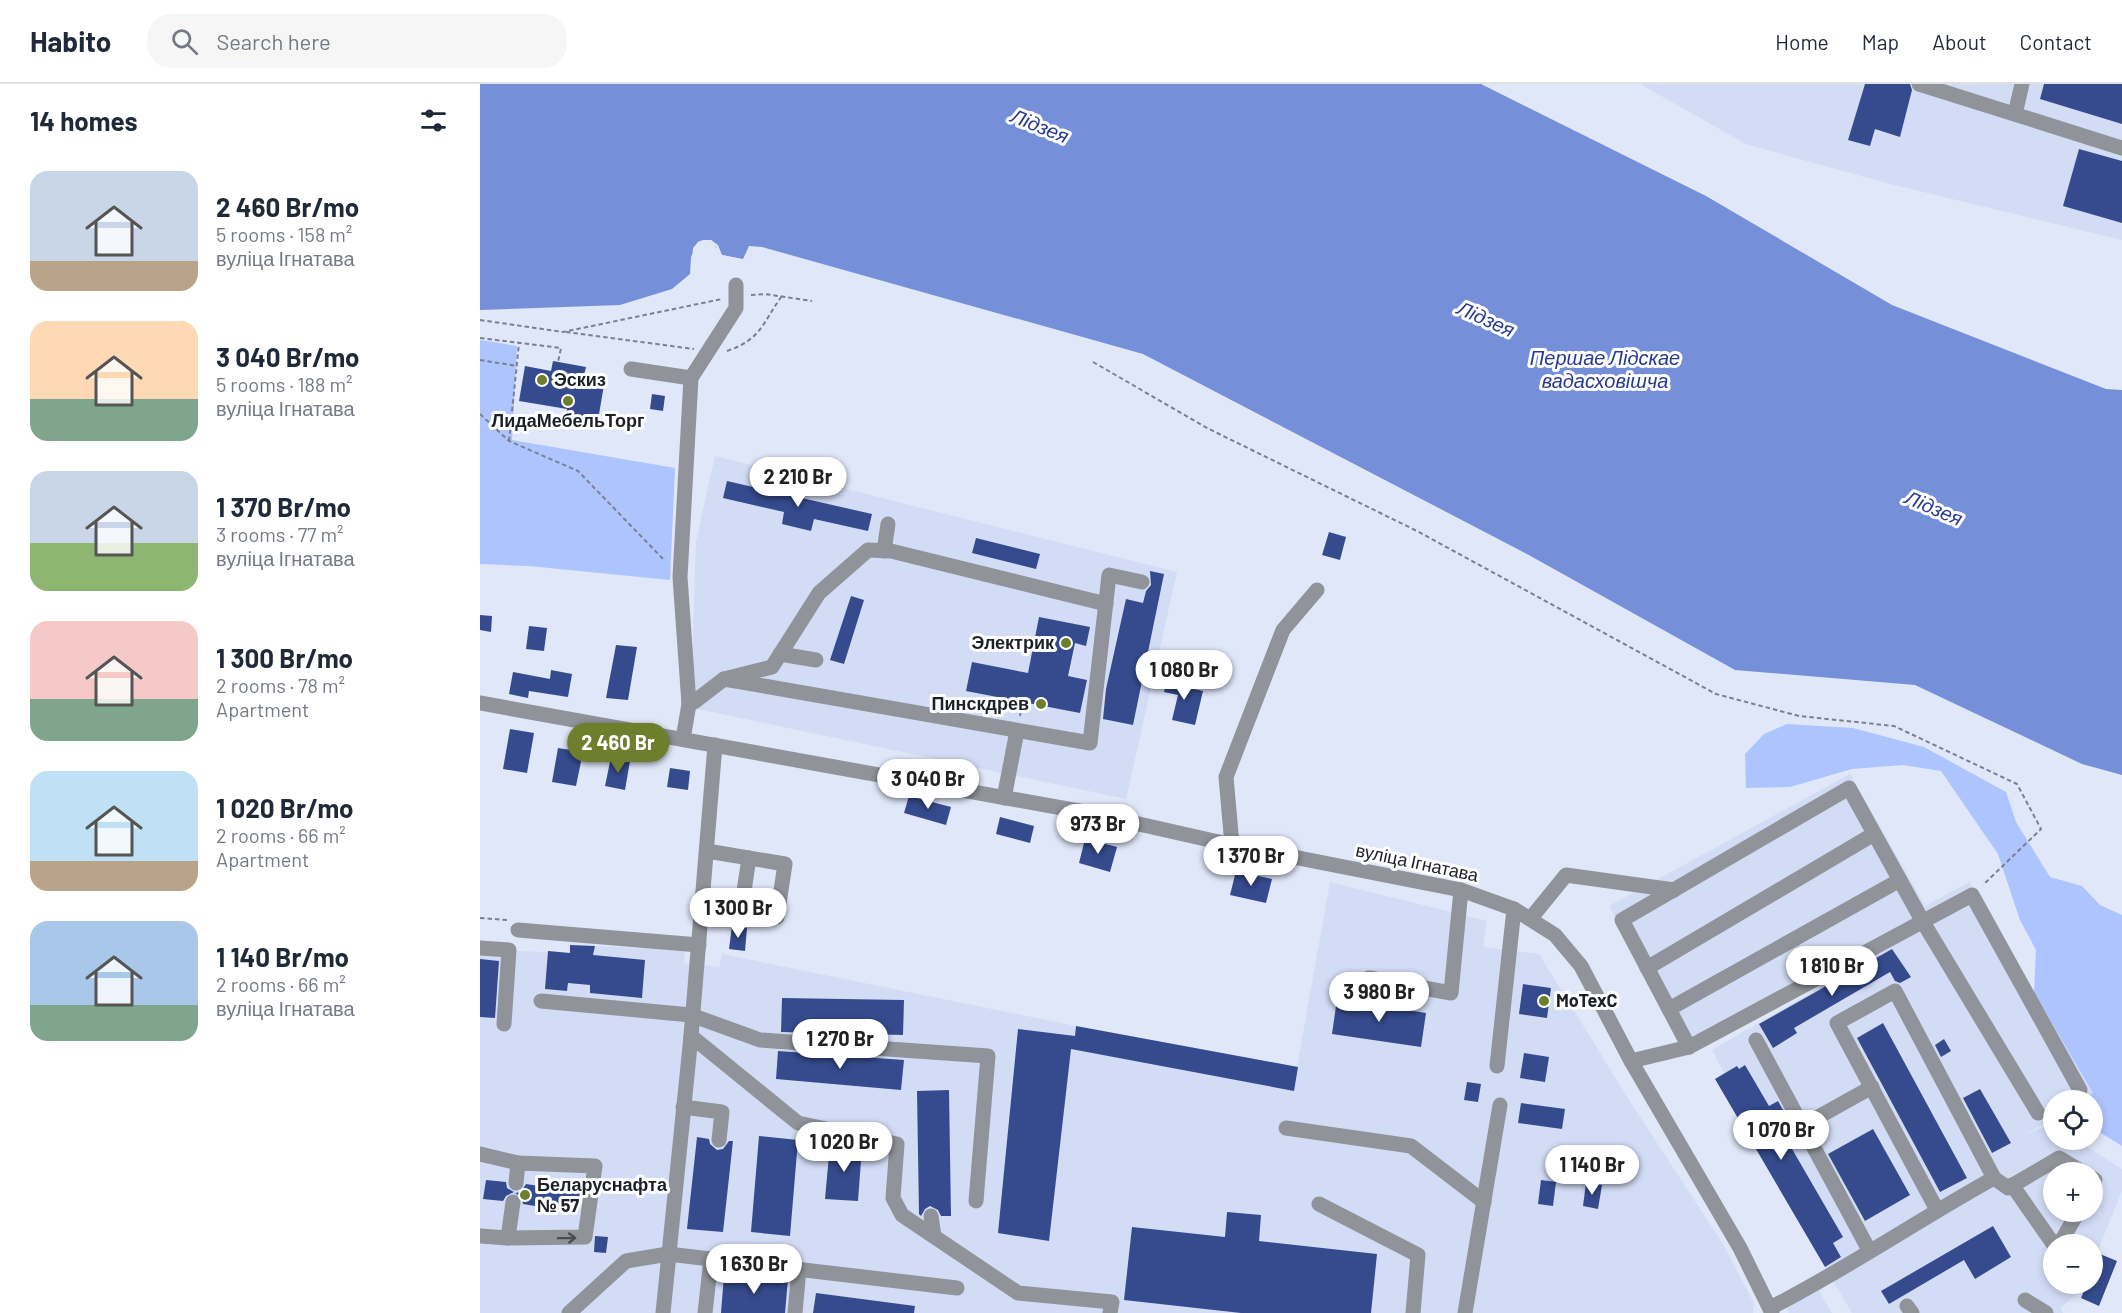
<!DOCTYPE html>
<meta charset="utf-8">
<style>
:root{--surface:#fff;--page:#f6f6f7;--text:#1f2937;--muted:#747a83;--line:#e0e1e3;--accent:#6f7e2c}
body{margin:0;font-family:Barlow,sans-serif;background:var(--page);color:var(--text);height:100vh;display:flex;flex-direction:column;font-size:22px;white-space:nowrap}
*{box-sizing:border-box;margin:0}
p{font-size:20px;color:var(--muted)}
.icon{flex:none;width:33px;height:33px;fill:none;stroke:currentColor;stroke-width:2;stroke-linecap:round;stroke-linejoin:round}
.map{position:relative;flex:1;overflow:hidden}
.sheet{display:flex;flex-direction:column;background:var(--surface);width:480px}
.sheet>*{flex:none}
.buttons{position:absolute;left:1563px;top:1006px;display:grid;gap:12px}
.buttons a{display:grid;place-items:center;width:60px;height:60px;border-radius:50%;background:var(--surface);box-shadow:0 3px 9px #0003;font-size:30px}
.price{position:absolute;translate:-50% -51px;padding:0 14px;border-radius:21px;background:#fff;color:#222;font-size:20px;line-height:39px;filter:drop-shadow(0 2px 3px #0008)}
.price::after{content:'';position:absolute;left:50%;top:36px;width:18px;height:14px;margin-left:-9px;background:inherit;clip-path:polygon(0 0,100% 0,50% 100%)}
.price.current{background:var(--accent);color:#fff}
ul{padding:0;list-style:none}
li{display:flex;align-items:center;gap:18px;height:150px;padding:0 30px}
li span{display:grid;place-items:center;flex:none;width:168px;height:120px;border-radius:18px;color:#555}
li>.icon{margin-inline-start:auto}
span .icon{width:72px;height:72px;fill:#fffc;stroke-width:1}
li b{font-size:26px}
h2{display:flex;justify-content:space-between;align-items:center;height:72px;padding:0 30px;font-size:26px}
header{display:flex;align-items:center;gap:36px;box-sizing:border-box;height:84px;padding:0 30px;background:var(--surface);border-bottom:2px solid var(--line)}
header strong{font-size:28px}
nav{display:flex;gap:33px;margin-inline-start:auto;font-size:21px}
.search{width:420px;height:54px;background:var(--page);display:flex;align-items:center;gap:15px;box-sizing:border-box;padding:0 21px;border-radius:24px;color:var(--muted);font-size:22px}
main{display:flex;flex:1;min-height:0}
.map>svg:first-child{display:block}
.built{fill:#d2dcf5;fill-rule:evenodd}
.green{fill:#aec4ff}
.water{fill:#768fd9}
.pier{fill:#e0e7f9}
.building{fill:#364b8e}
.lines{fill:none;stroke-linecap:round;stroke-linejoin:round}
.path{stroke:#7b808b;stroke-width:2;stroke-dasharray:4.5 3;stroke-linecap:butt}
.minor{stroke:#90939a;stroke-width:15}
.oneway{stroke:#4a4d54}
.poi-dot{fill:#6f7e2c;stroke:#fff;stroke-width:2}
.labels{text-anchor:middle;stroke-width:6;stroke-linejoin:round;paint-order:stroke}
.poi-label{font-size:18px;font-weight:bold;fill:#1c1f25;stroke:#fff;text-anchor:start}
.street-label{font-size:18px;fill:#1c1f25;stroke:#fff}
.water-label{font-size:20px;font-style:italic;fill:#263a90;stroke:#fff}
</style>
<header>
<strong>Habito</strong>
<div class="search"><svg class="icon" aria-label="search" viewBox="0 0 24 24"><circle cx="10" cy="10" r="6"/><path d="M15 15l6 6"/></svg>Search here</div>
<nav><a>Home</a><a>Map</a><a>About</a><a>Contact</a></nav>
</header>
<main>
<section class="sheet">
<h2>14 homes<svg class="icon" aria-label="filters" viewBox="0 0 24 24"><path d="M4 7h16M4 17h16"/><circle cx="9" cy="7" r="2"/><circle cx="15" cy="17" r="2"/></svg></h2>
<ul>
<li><span style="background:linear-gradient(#c9d6e8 75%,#b9a48a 0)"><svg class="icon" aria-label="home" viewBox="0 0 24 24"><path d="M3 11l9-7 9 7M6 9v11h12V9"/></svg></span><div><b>2 460 Br/mo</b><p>5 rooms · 158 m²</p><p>вуліца Ігнатава</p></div></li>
<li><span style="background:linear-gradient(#ffd9b3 65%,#7fa58c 0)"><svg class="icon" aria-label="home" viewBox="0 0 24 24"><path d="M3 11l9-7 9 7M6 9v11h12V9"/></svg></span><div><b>3 040 Br/mo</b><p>5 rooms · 188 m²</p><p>вуліца Ігнатава</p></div></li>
<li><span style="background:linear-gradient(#c9d6e8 60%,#8fb573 0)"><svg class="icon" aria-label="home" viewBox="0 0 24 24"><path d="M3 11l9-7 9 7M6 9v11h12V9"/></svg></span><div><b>1 370 Br/mo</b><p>3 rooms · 77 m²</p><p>вуліца Ігнатава</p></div></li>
<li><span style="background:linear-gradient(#f6c9c9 65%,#7fa58c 0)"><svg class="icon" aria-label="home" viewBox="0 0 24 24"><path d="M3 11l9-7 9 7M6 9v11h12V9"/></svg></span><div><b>1 300 Br/mo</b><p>2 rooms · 78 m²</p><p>Apartment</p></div></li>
<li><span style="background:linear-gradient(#bfe0f5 75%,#b9a48a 0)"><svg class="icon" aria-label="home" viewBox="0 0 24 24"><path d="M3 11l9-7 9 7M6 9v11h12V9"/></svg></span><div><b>1 020 Br/mo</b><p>2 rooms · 66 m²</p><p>Apartment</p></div></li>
<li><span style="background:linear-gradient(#a9c7e8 70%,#7fa58c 0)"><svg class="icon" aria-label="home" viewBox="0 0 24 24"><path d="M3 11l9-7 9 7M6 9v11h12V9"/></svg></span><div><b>1 140 Br/mo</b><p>2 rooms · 66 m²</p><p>вуліца Ігнатава</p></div></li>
</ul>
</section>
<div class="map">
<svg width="1642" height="1229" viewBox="0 0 1642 1229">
<rect width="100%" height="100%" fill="#e0e7f9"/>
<g class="built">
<polygon points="1160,0 1642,0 1642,156 1410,100 1266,60"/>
<polygon points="235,372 697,488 646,715 218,625 211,612 216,458"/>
<path d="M 1370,690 L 1445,822 L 1489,798 L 1613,1009 L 1601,1017 L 1574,1017 L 1573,1034 L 1546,1050 L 1570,1040 L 1573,1042 L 1574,1056 L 1596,1056 L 1642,1085 L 1642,1107 L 1613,1178 L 1612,1161 L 1574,1161 L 1574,1200 L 1603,1200 L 1601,1206 L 1581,1224 L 1583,1229 L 1372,1229 L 1235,995 L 1244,989 L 1232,966 L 1410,863 L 1209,970 L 1129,822 ZM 1574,1089 L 1612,1089 L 1612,1128 L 1574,1128 ZM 1513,1142 L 1531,1173 L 1495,1194 L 1484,1176 L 1409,1220 L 1402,1207 Z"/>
<polygon points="850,798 1007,837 1003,863 1059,870 1151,1019 1243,1160 1274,1219 1273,1229 0,1229 0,862 39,867 89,869 90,861 205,866 204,879 239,883 242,870 596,942 817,983"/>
<polygon points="1338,1205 1352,1229 1309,1229 1306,1223"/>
</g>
<g class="green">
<polygon points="0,256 37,262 32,356 195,384 190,496 49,482 0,480"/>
<polygon points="1307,640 1373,644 1444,663 1526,708 1536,738 1570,793 1602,802 1620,821 1642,831 1642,1062 1613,1044 1612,1017 1601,1017 1613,1009 1554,909 1556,866 1540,836 1518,770 1461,687 1423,681 1372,685 1310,703 1266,704 1265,670 1284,650"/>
</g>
<polygon class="water" points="0,0 1001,0 1226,112 1412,221 1626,305 1642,306 1642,691 1602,680 1435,601 1255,586 1047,470 663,270 282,163 269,162 263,175 242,171 231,156 218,158 211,173 210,190 192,205 140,221 0,226"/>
<polygon class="pier" points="223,156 231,156 238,161 242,171 265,176 241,174 236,162 224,159 216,166 211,193 213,164 218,158"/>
<g class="building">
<polygon points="1385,0 1430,0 1432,6 1420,53 1395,45 1390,62 1368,56"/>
<polygon points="1564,0 1642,0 1642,40 1560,15"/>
<polygon points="1599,65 1642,77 1642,139 1583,122"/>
<polygon points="73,277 106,283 104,291 125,295 117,342 85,336 87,325 39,317 45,282 71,287"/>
<polygon points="172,310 185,312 183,327 170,325"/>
<polygon points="247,397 392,430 388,447 334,435 331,447 302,440 304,428 243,414"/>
<polygon points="849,448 866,453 860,476 842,471"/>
<polygon points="496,454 560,470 556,485 492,469"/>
<polygon points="670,487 684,490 653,641 623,635 626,605 646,515 663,519 666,507 671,501"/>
<polygon points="371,512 384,516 364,580 350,576"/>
<polygon points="0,531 12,532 11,548 0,546"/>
<polygon points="559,533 610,543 606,562 595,559 588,592 607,596 600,629 486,607 492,578 548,589"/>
<polygon points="49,542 67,544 64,567 46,565"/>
<polygon points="136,561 157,563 148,616 126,614"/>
<polygon points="71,586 92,590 88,613 49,607 48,614 29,610 33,588 70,595"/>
<polygon points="688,592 706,596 705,603 723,607 715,641 692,636 698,611 684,608"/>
<polygon points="30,645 54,649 47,689 23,685"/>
<polygon points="78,664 103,668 96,702 72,698"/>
<polygon points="131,673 150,677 145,706 125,702"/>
<polygon points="190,684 210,687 208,706 187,703"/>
<polygon points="429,712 471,723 466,741 424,729"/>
<polygon points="520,733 554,742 550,759 516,750"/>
<polygon points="605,755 637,763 630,788 599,779"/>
<polygon points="756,787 792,795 786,819 750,811"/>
<polygon points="252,842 267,844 265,867 249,865"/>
<polygon points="90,861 115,862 113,871 165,876 162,914 110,909 110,901 88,899 87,907 65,905 68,867 90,869"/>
<polygon points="1412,865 1431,893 1420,899 1415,897 1410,888 1314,944 1317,949 1293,964 1279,940"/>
<polygon points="0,875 19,877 15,934 0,933"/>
<polygon points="1043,900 1071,904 1067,934 1039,930"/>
<polygon points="302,914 424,916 423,951 301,948"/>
<polygon points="857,915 946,929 941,963 852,950"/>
<polygon points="1403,939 1487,1094 1460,1108 1377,954"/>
<polygon points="596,942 818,983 814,1007 591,965 569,1157 518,1149 538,945 595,952"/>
<polygon points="1464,955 1471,967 1461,973 1455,961"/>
<polygon points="298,967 424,976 421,1006 296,995"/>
<polygon points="1044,969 1069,973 1065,998 1040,994"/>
<polygon points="1265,981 1289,1022 1298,1017 1303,1026 1293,1032 1363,1153 1353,1159 1361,1173 1345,1183 1235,995 1257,982 1259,985"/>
<polygon points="987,998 1001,1000 998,1018 984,1016"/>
<polygon points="1500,1005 1531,1059 1512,1069 1483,1014"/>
<polygon points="469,1006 471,1132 461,1132 458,1126 450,1122 445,1125 441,1132 439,1130 437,1007"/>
<polygon points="1041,1019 1085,1025 1082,1045 1038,1039"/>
<polygon points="1393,1045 1430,1111 1385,1137 1348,1070"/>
<polygon points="279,1052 318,1056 310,1152 271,1148"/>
<polygon points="217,1053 229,1055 230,1060 237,1066 243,1065 249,1057 253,1057 243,1148 207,1145"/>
<polygon points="350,1060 382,1063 378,1117 345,1115"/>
<polygon points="6,1096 26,1098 27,1104 34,1108 26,1112 23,1117 3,1115"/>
<polygon points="67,1096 101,1101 98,1129 43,1120 42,1114 35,1109 41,1108 46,1100 66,1103"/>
<polygon points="1061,1096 1076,1098 1073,1122 1058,1120"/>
<polygon points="1106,1099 1122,1101 1118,1125 1103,1122"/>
<polygon points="747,1128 781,1131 779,1157 897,1170 891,1229 761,1229 644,1216 652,1143 745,1153"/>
<polygon points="1513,1142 1531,1173 1495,1195 1484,1176 1409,1220 1401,1207"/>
<polygon points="115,1152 128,1153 126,1169 114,1168"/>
<polygon points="1620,1170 1637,1177 1619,1222 1601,1214 1607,1200 1612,1200 1612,1188"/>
<polygon points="244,1191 308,1195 305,1229 241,1229"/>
<polygon points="336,1209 435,1222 434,1229 333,1229"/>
</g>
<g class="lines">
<g class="path">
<polyline points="271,211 285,210 332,217"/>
<polyline points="0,236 83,248 242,215"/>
<polyline points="86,248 214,265"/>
<polyline points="0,254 81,264 78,278"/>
<path d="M 247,267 C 282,255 282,239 302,212"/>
<polyline points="0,276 37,282"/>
<polyline points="613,278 729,345 937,447 1236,610 1319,632 1414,642 1537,700 1561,745 1503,801"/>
<polyline points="0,330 29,357 98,387 185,477"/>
<polyline points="29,357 39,259"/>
<polyline points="540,632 542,618"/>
<polyline points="0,834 27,836"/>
</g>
<g class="minor">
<polyline points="1439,0 1642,64"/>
<polyline points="1535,30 1542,0"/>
<polyline points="151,285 211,294"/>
<polyline points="404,467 408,440"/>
<polyline points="300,570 336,576"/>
<polyline points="244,595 610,659 629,491 662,498"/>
<polyline points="0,619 610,729 752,761 981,806 1034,825 1075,851 1101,882 1151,977 1260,1164 1292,1229"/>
<polyline points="209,620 214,618 244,595 292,583 339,509 388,466 411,467 626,520"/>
<polyline points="203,655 209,620 200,493 211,294 256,224 256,201"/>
<polyline points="524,714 537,647"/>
<polyline points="752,761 746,693 803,546 837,506"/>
<polyline points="222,821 297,833 305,780 227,767"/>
<polyline points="261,827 269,774"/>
<polyline points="1051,834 1086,791 1194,806"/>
<polyline points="38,846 219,861"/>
<polyline points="0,864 29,866 24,940"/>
<polyline points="1167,884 1394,750"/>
<polyline points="889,894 971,909 981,806"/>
<polyline points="61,917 211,931 280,956 508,972 496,1117"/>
<polyline points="1189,925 1420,796"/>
<polyline points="211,952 318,1039 417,1060 413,1114 422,1131 538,1209 632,1218 630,1229"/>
<polyline points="1276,956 1389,1166"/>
<polyline points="1209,963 1142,836 1369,704 1443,838 1558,1029"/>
<polyline points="1151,977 1209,963 1492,811 1600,1006"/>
<polyline points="1017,982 1034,825"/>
<polyline points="203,1023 242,1028 239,1056"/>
<polyline points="1322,1042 1392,1003"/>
<polyline points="806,1044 931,1062 1004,1118"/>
<polyline points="0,1070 38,1079 36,1099"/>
<polyline points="1612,1094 1615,1096 1612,1101"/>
<polyline points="1532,1101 1574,1161"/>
<polyline points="839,1120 938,1171 933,1229"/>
<polyline points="1457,1126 1357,939 1415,907 1514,1094 1528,1104 1579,1074 1604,1089"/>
<polyline points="451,1132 454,1152"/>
<polyline points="0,1152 28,1154 33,1118"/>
<polyline points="28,1154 105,1153 115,1082 38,1079"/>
<polyline points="1579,1161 1598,1128"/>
<polyline points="1545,1216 1566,1229"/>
<polyline points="1427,1222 1432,1229"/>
<path d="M 1290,1224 C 1367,1185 1438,1136 1514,1094"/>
<polyline points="89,1229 146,1177 188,1170 477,1204"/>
<polyline points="183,1229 211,952 235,661"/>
<polyline points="225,1229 231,1175"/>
<polyline points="315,1229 319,1185"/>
<polyline points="985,1229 1020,1021"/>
</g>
</g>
<defs><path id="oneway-shaft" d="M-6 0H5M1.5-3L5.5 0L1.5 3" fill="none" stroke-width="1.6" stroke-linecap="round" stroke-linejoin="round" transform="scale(1.5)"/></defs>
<use class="oneway" href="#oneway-shaft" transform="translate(87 1154) rotate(-1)"/>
<g class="poi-dot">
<circle cx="62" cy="296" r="6"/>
<circle cx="88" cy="317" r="6"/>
<circle cx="586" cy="559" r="6"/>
<circle cx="561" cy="620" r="6"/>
<circle cx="1064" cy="917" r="6"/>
<circle cx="45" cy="1111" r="6"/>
</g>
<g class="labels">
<g class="poi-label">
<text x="74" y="302">Эскиз</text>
<text x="88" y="343" text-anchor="middle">ЛидаМебельТорг</text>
<text x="574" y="565" text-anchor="end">Электрик</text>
<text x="549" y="626" text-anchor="end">Пинскдрев</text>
<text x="1076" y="923">MoTexC</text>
<text x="57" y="1107">Беларуснафта<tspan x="57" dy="21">№ 57</tspan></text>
</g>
<g class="street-label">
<text transform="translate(937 779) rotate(12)" y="6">вуліца Ігнатава</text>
</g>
<g class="water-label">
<text transform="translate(560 42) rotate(22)" y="7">Лідзея</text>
<text transform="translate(1006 235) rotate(24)" y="7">Лідзея</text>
<text x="1125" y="281">Першае Лідскае<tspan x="1125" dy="23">вадасховішча</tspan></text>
<text transform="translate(1454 424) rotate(23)" y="7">Лідзея</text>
</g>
</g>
</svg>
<div class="buttons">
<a><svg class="icon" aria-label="locate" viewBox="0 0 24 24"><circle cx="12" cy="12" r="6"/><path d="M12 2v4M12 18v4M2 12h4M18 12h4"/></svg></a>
<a>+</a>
<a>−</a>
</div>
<b class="price" style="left:318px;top:424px">2 210 Br</b>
<b class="price" style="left:704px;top:617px">1 080 Br</b>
<b class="price current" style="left:138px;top:690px">2 460 Br</b>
<b class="price" style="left:448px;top:726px">3 040 Br</b>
<b class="price" style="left:618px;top:771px">973 Br</b>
<b class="price" style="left:771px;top:803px">1 370 Br</b>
<b class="price" style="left:258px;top:855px">1 300 Br</b>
<b class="price" style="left:1352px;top:913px">1 810 Br</b>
<b class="price" style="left:899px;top:939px">3 980 Br</b>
<b class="price" style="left:360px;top:986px">1 270 Br</b>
<b class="price" style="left:1301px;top:1077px">1 070 Br</b>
<b class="price" style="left:364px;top:1089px">1 020 Br</b>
<b class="price" style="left:1112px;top:1112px">1 140 Br</b>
<b class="price" style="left:274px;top:1211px">1 630 Br</b>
</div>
</main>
